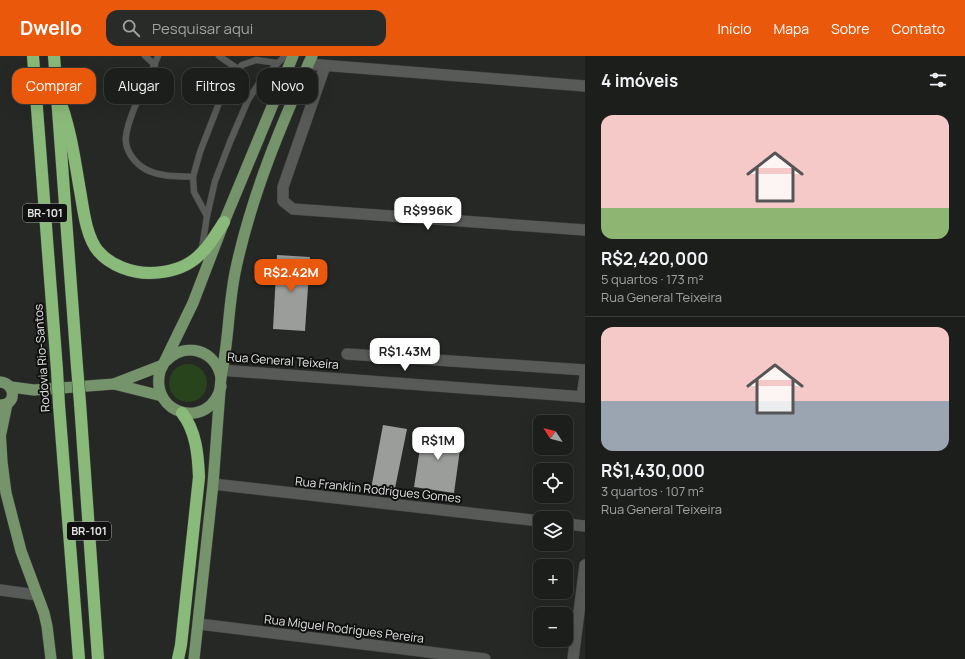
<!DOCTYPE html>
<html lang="pt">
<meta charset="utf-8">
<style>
:root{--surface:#1c1e1b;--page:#292b28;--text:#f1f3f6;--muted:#a0a2a3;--line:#3a3c3a;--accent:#ea580c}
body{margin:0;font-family:Manrope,sans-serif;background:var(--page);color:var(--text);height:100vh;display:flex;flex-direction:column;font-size:15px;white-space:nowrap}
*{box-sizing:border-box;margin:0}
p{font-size:13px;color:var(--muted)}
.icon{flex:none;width:22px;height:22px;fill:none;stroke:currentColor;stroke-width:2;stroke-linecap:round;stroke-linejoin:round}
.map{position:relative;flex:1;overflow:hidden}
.drawer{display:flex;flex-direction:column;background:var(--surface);width:380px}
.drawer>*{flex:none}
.hud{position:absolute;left:12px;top:12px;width:380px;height:36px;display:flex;gap:8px}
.needle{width:26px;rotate:306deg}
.fabs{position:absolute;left:533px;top:359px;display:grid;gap:8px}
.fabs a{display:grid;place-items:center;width:40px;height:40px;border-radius:8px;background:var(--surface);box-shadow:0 4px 16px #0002,0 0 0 1px var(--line);font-size:20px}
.price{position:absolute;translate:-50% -34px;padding:0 9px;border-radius:8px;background:#fff;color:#222;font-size:13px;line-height:26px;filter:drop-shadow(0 1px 2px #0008)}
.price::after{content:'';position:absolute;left:50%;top:24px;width:12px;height:9px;margin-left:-6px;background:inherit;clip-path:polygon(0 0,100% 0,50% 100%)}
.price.selected{background:var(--accent);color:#fff}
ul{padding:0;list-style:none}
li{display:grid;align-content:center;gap:8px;height:212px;padding:0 16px}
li+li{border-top:1px solid var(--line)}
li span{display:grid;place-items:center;height:124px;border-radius:12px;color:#555}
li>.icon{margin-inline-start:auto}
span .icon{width:72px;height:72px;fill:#fffc;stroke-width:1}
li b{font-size:17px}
h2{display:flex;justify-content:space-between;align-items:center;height:48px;padding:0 16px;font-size:17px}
.pill{padding:0 14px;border-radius:12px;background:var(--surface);box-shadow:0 4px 16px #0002,0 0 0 1px var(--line);font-size:14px;line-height:36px}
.pill.selected{background:var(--accent);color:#fff}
header{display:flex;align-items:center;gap:24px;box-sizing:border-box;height:56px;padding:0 20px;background:var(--accent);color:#fff}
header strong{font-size:19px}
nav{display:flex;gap:22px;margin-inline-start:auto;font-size:14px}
.search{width:280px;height:36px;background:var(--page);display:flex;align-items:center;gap:10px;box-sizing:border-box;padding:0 14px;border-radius:12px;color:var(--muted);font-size:15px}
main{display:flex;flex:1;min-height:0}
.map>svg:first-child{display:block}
.green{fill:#28441d}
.building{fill:#9a9d99}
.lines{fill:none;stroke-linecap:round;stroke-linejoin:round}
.service-casing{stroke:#404340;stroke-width:7}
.minor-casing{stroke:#404340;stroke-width:12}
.primary-casing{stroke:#404340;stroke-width:12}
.motorway-casing{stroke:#404340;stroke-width:13}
.service{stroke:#575a56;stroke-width:6}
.minor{stroke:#575a56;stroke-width:11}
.primary{stroke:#76946b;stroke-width:11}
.motorway{stroke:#8aba79;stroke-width:12}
.motorway-bridge-casing{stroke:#404340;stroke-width:13;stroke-linecap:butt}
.motorway-bridge{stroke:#8aba79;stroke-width:12}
.labels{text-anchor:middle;stroke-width:4;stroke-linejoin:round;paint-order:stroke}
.shield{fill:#0f100f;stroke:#a1a3a1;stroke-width:1}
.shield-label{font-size:11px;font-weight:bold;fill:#e0e2e0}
.street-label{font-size:12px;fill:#e0e2e0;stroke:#0f100f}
</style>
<header>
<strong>Dwello</strong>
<div class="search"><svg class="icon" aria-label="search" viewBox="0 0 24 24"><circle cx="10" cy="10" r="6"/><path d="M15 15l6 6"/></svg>Pesquisar aqui</div>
<nav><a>Início</a><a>Mapa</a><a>Sobre</a><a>Contato</a></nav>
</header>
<main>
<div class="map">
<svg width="585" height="603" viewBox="0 0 585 603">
<rect width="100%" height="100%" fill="#252824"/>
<circle class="green" cx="188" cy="327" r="19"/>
<g class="building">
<polygon points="277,199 310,201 305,275 273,273"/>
<polygon points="383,369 407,373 394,437 371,433"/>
<polygon points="423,373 462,379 454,437 414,431"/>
</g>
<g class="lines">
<g class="service-casing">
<g id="service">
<polyline points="145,0 155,9"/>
<path d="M 158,0 C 149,22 129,57 126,80 C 124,94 135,108 147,114 C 161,121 178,120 193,121"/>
<polyline points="219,0 238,13"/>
<polyline points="207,160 194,136 193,121 200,96 221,42 232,21 242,9 256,4 277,7"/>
<polyline points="202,192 207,160 215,125 230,86 248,44 261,24 285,0"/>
</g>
</g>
<g class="minor-casing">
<g id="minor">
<polyline points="308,8 585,30"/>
<polyline points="325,10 283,131 283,145 293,153 585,174"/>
<polyline points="347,298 585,314"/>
<polyline points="219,314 585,341"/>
<polyline points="582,341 585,320"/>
<polyline points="213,428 540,465"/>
<polyline points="566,468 585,470"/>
<polyline points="0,534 37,539"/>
<polyline points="199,568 485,603"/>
<polyline points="573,603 585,509"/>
</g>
</g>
<g class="primary-casing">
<g id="primary">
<path d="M 166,305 C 186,285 215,294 221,321 L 213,428 L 194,603"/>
<path d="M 221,321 C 229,285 228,248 236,212 C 252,138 281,69 312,0"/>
<path d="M 0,326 C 16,327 17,350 0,349"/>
<polyline points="114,328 162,340"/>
<path d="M 221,330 C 211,375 149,360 160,315 L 193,247 L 224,166 L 293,0"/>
<polyline points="11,331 34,334 114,328 163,309"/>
<polyline points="0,372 2,406 6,437 21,495 44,557 47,570 51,603"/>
<polyline points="1,377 7,348"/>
</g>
</g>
<g class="motorway-casing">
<g id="motorway">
<polyline points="33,0 57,314"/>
<polyline points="54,0 77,311"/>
<path d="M 57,37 C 69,66 74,98 79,129 C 83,149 85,179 98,195 C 111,210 132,217 150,217 C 191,216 204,198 224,166"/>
<polyline points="80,347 98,603"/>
<polyline points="59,349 79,603"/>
<path d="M 178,603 L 181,589 L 199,421 C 198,398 196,375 182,357"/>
</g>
</g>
<use href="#service" class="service"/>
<use href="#minor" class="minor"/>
<use href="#primary" class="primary"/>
<use href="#motorway" class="motorway"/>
<g class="motorway-bridge-casing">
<g id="motorway-bridge">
<polyline points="77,311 80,347"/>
<polyline points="57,314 59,349"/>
</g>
</g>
<use href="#motorway-bridge" class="motorway-bridge"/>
</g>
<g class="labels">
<g class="shield">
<rect x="23" y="148" width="44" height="18" rx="3"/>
<rect x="67" y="466" width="44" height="18" rx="3"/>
</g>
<g class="shield-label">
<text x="45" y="161">BR-101</text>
<text x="89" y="479">BR-101</text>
</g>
<g class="street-label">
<text transform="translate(42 302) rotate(-94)" y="4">Rodovia Rio-Santos</text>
<text transform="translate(283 305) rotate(4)" y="4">Rua General Teixeira</text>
<text transform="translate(378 434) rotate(6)" y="4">Rua Franklin Rodrigues Gomes</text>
<text transform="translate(344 573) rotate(7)" y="4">Rua Miguel Rodrigues Pereira</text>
</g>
</g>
</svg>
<div class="fabs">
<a><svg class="needle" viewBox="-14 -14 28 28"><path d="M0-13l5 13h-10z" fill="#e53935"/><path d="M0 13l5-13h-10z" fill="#a0a2a3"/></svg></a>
<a><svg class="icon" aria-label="locate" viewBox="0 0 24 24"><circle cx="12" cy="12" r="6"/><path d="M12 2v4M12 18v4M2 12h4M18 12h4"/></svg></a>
<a><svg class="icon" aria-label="layers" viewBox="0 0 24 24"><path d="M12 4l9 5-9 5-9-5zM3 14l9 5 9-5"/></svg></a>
<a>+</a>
<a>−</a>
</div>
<b class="price" style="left:428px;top:175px">R$996K</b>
<b class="price selected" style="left:291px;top:237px">R$2.42M</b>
<b class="price" style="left:405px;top:316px">R$1.43M</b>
<b class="price" style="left:438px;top:405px">R$1M</b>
<div class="hud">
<a class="pill selected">Comprar</a>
<a class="pill">Alugar</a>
<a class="pill">Filtros</a>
<a class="pill">Novo</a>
</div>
</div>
<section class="drawer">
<h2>4 imóveis<svg class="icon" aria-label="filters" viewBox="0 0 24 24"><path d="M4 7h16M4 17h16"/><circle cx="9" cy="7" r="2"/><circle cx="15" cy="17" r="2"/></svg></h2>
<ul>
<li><span style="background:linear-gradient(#f6c9c9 75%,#8fb573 0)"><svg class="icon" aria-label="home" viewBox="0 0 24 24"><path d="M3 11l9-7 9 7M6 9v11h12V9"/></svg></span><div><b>R$2,420,000</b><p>5 quartos · 173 m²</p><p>Rua General Teixeira</p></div></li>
<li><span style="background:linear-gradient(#f6c9c9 60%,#9aa5b1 0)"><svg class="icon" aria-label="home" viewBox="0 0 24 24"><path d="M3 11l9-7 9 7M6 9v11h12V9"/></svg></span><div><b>R$1,430,000</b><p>3 quartos · 107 m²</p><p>Rua General Teixeira</p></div></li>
</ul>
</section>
</main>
